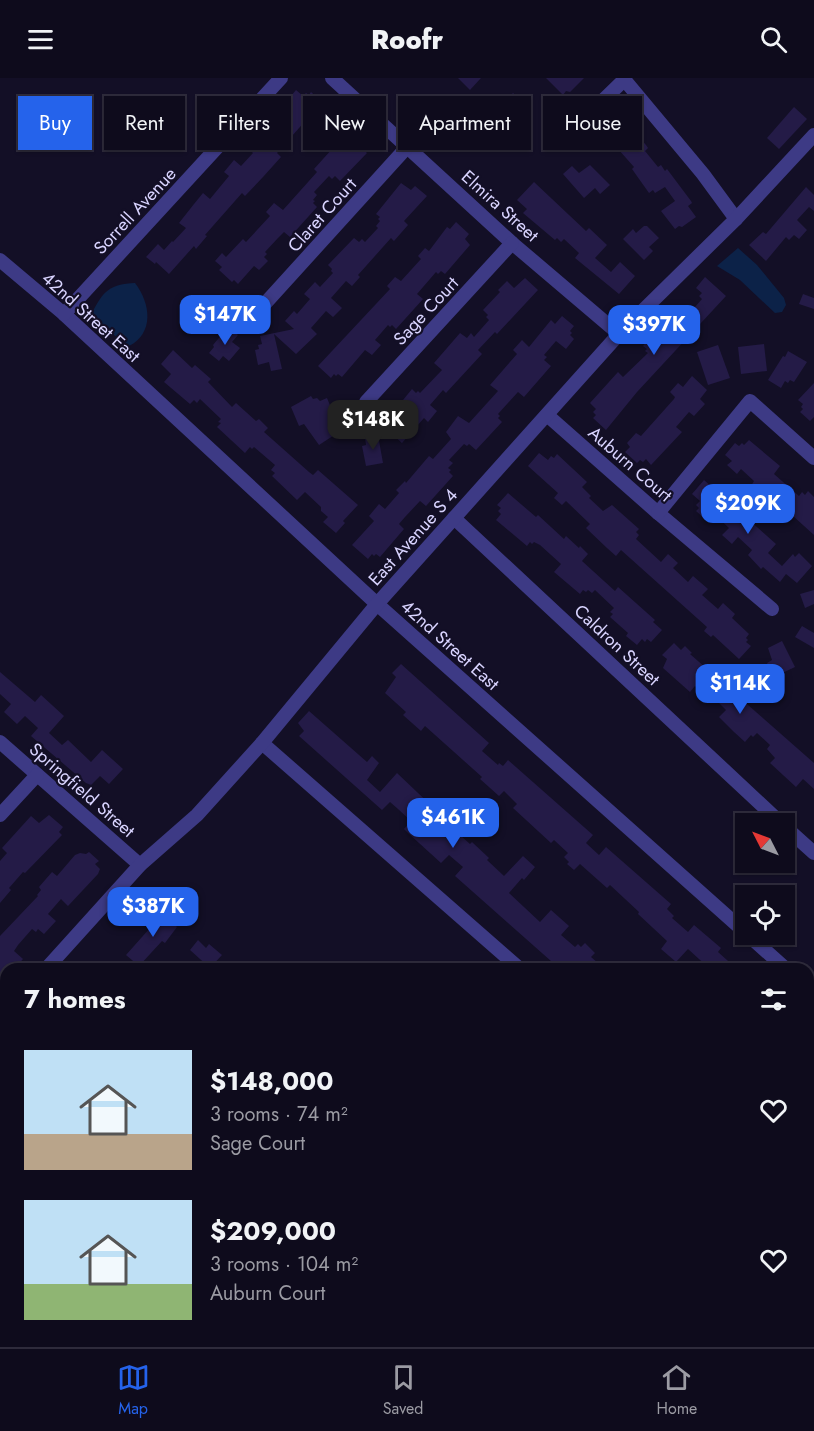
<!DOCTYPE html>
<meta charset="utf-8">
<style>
:root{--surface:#0e0b1c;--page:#171425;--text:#f1f3f6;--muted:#9b9ba3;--line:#2e2b3b;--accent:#2563eb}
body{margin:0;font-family:Jost,sans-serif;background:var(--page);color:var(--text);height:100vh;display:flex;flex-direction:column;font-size:22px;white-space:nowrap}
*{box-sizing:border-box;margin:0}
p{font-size:20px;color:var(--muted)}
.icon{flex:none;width:33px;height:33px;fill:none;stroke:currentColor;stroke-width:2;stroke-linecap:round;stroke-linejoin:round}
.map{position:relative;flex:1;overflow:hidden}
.side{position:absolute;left:0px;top:885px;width:814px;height:384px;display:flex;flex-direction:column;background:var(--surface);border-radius:18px 18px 0 0;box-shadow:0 2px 4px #0004,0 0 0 2px var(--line)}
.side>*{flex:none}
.hud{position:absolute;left:18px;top:18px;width:778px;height:54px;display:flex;gap:12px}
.needle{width:39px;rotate:312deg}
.fabs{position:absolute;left:735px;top:735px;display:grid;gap:12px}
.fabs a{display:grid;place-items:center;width:60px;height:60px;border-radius:0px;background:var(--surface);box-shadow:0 2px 4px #0004,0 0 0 2px var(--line);font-size:30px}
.price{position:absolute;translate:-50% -51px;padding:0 14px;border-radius:12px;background:var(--accent);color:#fff;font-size:20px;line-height:39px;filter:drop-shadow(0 2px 3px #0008)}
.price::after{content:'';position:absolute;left:50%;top:36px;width:18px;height:14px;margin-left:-9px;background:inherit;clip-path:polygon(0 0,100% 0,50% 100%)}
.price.on{background:#222;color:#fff}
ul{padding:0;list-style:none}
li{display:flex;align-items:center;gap:18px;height:150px;padding:0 24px}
li span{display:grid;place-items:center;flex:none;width:168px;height:120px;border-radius:0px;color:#555}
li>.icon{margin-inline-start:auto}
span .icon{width:72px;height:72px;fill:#fffc;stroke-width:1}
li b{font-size:26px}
h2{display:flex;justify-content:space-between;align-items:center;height:72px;padding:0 24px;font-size:26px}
.tag{padding:0 21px;border-radius:0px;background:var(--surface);box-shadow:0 2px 4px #0004,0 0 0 2px var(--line);font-size:21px;line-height:54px}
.tag.on{background:var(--accent);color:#fff}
header{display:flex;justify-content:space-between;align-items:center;height:78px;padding:0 24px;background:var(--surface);font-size:27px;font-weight:800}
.tab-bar{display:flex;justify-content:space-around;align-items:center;height:84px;border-top:2px solid var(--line);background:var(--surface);font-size:16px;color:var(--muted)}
.tab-bar a{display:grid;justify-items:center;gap:3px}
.tab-bar .on{color:var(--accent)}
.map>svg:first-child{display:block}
.water{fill:#0c2248}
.building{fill:#241b47}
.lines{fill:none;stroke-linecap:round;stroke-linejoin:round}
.minor{stroke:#3d3a85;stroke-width:14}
.major{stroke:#c25bff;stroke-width:15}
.labels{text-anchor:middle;stroke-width:4.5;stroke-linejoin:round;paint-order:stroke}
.street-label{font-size:18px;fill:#d9d4ff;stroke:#130f26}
</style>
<header><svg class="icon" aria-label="menu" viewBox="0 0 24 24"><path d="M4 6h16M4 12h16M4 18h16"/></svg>Roofr<svg class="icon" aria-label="search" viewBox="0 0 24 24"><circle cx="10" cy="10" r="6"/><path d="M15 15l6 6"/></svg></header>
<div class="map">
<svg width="814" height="1269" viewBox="0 0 814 1269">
<rect width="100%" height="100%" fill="#130f26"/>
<g class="water">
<polygon points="738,170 757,187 784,220 786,227 782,234 775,235 740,202 717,188"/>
<path d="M 135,205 C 151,226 154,255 129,268 L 103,249 L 92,235 C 103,213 110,206 135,205 Z"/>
</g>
<g class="building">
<polygon points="458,0 481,0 470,12"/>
<polygon points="546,0 584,0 570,14 566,13 563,17"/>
<polygon points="296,12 303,18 306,15 309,17 311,14 323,25 319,29 323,33 314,43 311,40 309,42 307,41 277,75 281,79 263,99 245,118 242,115 205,157 207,158 196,171 194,168 169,196 156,184 155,186 146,179 158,166 164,172 172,163 173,164 186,150 179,145 194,126 203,115 210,121 229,98 224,94 234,82 241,88 253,75 250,72 252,69 249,66 258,56 265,63 277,49 274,47 276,45 272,41"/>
<polygon points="513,15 531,31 522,41 526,44 518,54 496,34"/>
<polygon points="794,29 807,41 779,71 767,60"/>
<polygon points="614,32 646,67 648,70 645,73 658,89 661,87 665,93 667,91 691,123 692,125 688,128 696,139 682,149 679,148 675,151 661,133 675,123 665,109 655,115 653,112 649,115 632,91 634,89 611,63 607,67 595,53 601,48 599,46"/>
<polygon points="351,50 363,60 360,63 364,66 361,69 367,75 340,103 335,98 332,101 329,98 314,114 317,117 313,122 315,123 313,125 317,129 290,159 284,154 278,160 265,174 267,176 264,179 268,183 259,192 254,188 238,206 234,202 232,204 219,192 222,189 215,183 222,175 226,179 243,161 246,164 270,138 266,134 274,125 283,132 317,94 314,91"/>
<polygon points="590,87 610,107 600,116 595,110 584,120 563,96 572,88 579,95"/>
<polygon points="534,104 586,153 589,150 607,167 595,180 611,194 620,184 635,198 619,216 575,180 579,175 564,161 561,164 557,160 555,162 523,135 527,131 517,122"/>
<polygon points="401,105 411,112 415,108 427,118 404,143 408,147 394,163 391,160 358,197 360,199 352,208 346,203 331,220 342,230 333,239 326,233 311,250 317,256 296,276 274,256 282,291 271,293 269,284 258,287 255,272 259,271 258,267 262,266 260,258 294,251 285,243 294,233 297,236 310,221 304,216 315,204 320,209 333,195 331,193 332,191 328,187 354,160 359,164 362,161 365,164 378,150 376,148 380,143 378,141 380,139 376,136"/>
<polygon points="806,109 814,117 814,133 809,129 797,142 807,152 799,161 794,157 789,162 786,159 766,183 749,167 763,154 766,156"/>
<polygon points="456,144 469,156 465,161 470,167 445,196 441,193 438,196 436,194 417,216 423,221 396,251 392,247 390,249 388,247 375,262 381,267 372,277 365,272 342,299 338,296 336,298 334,296 331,300 318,288 390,211 387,208 395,199 401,203 421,181 418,178 425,170 429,173 447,149 450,151"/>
<polygon points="644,148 647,148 659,160 649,169 653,173 644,182 623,161 633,151 636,155"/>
<polygon points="705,199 726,218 637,314 606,352 593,340 596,337 593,334 596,331 590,325 618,294 623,299 648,275 645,273 647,271 643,268 668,239 676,245 684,236 688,237 702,221 699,218 702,215 696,210"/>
<polygon points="525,200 538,212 497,256 495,254 478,272 482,276 446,315 443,312 430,327 437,333 428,344 424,340 402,365 391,355 398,354 391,347 393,345 389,341 405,324 403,322 412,311 416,315 418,313 420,315 442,292 434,285 460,255 467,260 471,255 474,259 489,242 486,239 488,237 483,232 500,214 498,212 507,203 514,210"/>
<polygon points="803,216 814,220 814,231 799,226"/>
<polygon points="215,220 205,231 226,226 229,240 202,247 197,224"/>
<polygon points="562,238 574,248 570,253 572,255 570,257 574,261 566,271 556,263 544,277 547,279 544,282 551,288 524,319 518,314 498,336 500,338 498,340 502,344 476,372 469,366 467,368 464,366 449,382 453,385 448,390 451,392 449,394 453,398 426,428 420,423 405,439 399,446 404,451 380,479 376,476 374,478 372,476 368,481 352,467 374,443 369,438 379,426 385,431 399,415 396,412 405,403 406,405 429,378 433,381 451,361 446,354 458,338 469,345 498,313 490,307 517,276 513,272 522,262 529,269 551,242 555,246"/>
<polygon points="228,249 238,257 232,264 240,270 229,283 223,278 219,283 209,275 214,269 213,267"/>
<polygon points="764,266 767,293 741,296 738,269"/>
<polygon points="718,267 730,300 708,307 697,274"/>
<polygon points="173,272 192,290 195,287 211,301 208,304 232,329 236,325 256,343 259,341 268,350 264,354 309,394 313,397 318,392 358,427 343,443 345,445 336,455 323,444 328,439 321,433 321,429 305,414 297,422 272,398 275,395 271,392 275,387 254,369 252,371 250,369 245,375 217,349 221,345 218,344 221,341 200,321 197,325 194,322 190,326 164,304 171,296 161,286"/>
<polygon points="788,273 807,284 794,304 790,302 788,305 785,303 781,310 768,302 783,278 785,279"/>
<polygon points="692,298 707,312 700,321 705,326 694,338 689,334 676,349 682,354 651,387 646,381 643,384 640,382 637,385 625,374 630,369 627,365 636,355 641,358 674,321 675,319 670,314 678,305 683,309"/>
<polygon points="814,305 814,339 810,343 800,334 803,331 801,329 803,326 798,322"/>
<polygon points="311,318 313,321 317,320 320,323 327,320 334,337 342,348 342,352 319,367 304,346 299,348 291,329"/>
<polygon points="378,357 383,385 366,388 362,368 366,367 365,360"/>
<polygon points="749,362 780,388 774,396 799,418 802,414 805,417 808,413 814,419 814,457 772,419 767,424 751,408 754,403 741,391 737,396 727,387 732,383 725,377 735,365 739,368 742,365 744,367"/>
<polygon points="539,375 548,382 551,378 554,380 557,376 587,404 582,409 591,418 589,420 603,433 612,427 639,451 636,454 639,457 636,461 661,484 668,476 678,485 673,490 688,504 693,498 708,511 702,517 718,531 723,525 735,536 732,540 749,556 746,560 748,562 746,564 751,568 739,581 713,557 711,559 704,553 707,549 621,472 616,478 607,470 586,450 590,446 566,423 562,427 554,420 558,415 528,388"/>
<polygon points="704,402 776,466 768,475 782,488 793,476 795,479 799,475 812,488 797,505 786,496 780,504 763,489 761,491 748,477 752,472 738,459 732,466 722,457 729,450 713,435 706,442 696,433 699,430 696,427 700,423 692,416"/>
<polygon points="508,415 536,439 538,437 564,461 566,458 579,470 580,468 588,476 582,483 615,513 618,509 655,542 653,544 662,552 651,564 647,561 645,564 642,561 637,567 626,558 628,555 610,539 613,536 610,534 614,530 595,512 592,515 588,512 586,514 583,512 580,516 554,494 561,486 540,467 534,464 532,466 530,464 527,468 496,442 501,436 498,433 501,430 497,427"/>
<polygon points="814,512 814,526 805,530 800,516"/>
<polygon points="802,548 814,555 814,570 795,559"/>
<polygon points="782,563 795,589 774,599 767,585 772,582 768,570"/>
<polygon points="674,565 681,572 685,568 692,575 690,576 814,685 814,711 803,701 796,709 770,685 775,680 767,671 770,667 757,655 753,659 751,657 745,664 734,654 719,639 726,632 701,607 698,611 695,608 690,614 663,590 667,581 662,577"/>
<polygon points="401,586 489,665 482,673 498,687 499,685 503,688 508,682 593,757 586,765 599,777 606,769 671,826 667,831 674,838 672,840 688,854 694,847 721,870 718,874 737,891 710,891 688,871 676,884 661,871 667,863 638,836 639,834 610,807 607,810 580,786 574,792 567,786 569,784 564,779 568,775 554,762 551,765 513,730 517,726 504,713 499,718 480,701 482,699 425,648 421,653 403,637 406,634 385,615 396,599 392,595"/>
<polygon points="0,594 35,624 41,617 64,638 49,655 62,667 68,662 91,684 102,672 123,691 109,706 100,698 91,707 86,705 31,658 38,650 25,638 17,646 4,634 11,626 0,616"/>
<polygon points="309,633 367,684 372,678 379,685 367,702 380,714 397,695 437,733 435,735 470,766 472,764 489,780 487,782 504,798 523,778 535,789 524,802 522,800 509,815 540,844 551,832 569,848 561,857 575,869 578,866 581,869 585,865 595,875 591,879 605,891 560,891 455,798 463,789 449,777 441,785 408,755 404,751 411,743 398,731 390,724 382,732 299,658 304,653 298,645"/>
<polygon points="49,737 63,749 59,754 62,757 25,795 23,794 9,810 11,812 0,825 0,783 7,775 2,770 31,738 39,745"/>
<polygon points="89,774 99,783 95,786 100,791 98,796 68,828 61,821 48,836 56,843 44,856 38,851 36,854 32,851 18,867 14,873 23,881 14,891 6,891 6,899 0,905 0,858 38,818 37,817 41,812 39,809 52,794 57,798 75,777 80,775 86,776"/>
<polygon points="166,832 176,842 173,845 177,849 165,865 162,863 139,888 126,877"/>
<polygon points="198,862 206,870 209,866 222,877 210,890 190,872"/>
</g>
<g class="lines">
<g class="minor">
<polyline points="332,0 512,165 619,256"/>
<polyline points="623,0 703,96 736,141"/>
<polyline points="562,62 624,2"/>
<polyline points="0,182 64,236 377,526 746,855"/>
<polyline points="261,230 408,68"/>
<polyline points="64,236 281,0"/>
<polyline points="366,324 512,165"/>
<polyline points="547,337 658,435 772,531"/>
<polyline points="658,435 750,323 814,380"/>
<polyline points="454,440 782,746"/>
<polyline points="0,664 140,787"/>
<polyline points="262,665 520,891"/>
<polyline points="0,737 37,697"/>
<polyline points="784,748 814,775"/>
<polyline points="747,856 786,891"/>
<polyline points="46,891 140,787 197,737 262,665 377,526 619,256 736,141 814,57"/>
<polyline points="808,911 814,916"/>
<polyline points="0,941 6,935"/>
<polyline points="808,1087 814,1081"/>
<polyline points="52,1269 57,1263"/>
<polyline points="653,1269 659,1263"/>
</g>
<g class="major">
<polyline points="0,1137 6,1143"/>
<polyline points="136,1263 143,1269"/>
</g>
</g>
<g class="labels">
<g class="street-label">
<text transform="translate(500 128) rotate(42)" y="6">Elmira Street</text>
<text transform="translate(135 133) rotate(-47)" y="6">Sorrell Avenue</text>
<text transform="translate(322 137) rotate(-48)" y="6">Claret Court</text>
<text transform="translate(426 233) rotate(-47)" y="6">Sage Court</text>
<text transform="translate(91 239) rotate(42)" y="6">42nd Street East</text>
<text transform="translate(630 386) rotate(41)" y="6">Auburn Court</text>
<text transform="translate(413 459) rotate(-48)" y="6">East Avenue S 4</text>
<text transform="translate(450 567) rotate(42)" y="6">42nd Street East</text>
<text transform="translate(617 567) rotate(43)" y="6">Caldron Street</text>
<text transform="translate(82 712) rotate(41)" y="6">Springfield Street</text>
</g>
</g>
</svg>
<div class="fabs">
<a><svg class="needle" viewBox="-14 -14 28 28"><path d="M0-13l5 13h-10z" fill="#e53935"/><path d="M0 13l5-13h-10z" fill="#9b9ba3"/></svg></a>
<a><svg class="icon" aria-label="locate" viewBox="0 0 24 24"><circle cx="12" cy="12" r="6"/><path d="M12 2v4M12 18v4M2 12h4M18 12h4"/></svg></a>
</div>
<b class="price" style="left:225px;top:268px">$147K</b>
<b class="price" style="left:654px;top:278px">$397K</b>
<b class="price on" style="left:373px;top:373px">$148K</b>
<b class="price" style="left:748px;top:457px">$209K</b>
<b class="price" style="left:740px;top:637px">$114K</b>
<b class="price" style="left:453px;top:771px">$461K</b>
<b class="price" style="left:153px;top:860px">$387K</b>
<div class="hud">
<a class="tag on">Buy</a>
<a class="tag">Rent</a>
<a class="tag">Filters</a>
<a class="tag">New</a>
<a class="tag">Apartment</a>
<a class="tag">House</a>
</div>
<section class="side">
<h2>7 homes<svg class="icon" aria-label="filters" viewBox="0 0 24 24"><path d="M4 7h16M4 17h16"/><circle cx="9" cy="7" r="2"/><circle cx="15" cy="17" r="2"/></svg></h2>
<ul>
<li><span style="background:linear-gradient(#bfe0f5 70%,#b9a48a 0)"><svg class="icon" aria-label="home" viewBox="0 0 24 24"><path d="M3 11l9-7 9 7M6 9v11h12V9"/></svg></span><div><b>$148,000</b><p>3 rooms · 74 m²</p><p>Sage Court</p></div><svg class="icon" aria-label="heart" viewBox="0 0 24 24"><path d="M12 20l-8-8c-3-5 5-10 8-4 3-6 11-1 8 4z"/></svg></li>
<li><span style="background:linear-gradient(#bfe0f5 70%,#8fb573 0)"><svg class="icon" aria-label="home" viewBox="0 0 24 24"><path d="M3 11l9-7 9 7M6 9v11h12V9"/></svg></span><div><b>$209,000</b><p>3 rooms · 104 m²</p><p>Auburn Court</p></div><svg class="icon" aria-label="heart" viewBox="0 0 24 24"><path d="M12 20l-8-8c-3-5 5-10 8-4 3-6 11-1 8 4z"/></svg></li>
</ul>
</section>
</div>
<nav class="tab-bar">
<a class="on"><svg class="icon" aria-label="map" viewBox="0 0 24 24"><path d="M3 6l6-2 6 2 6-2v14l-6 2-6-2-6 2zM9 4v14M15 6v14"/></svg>Map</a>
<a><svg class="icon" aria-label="saved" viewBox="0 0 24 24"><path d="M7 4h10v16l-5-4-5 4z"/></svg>Saved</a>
<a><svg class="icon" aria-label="home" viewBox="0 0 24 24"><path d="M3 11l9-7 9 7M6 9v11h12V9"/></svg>Home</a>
</nav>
